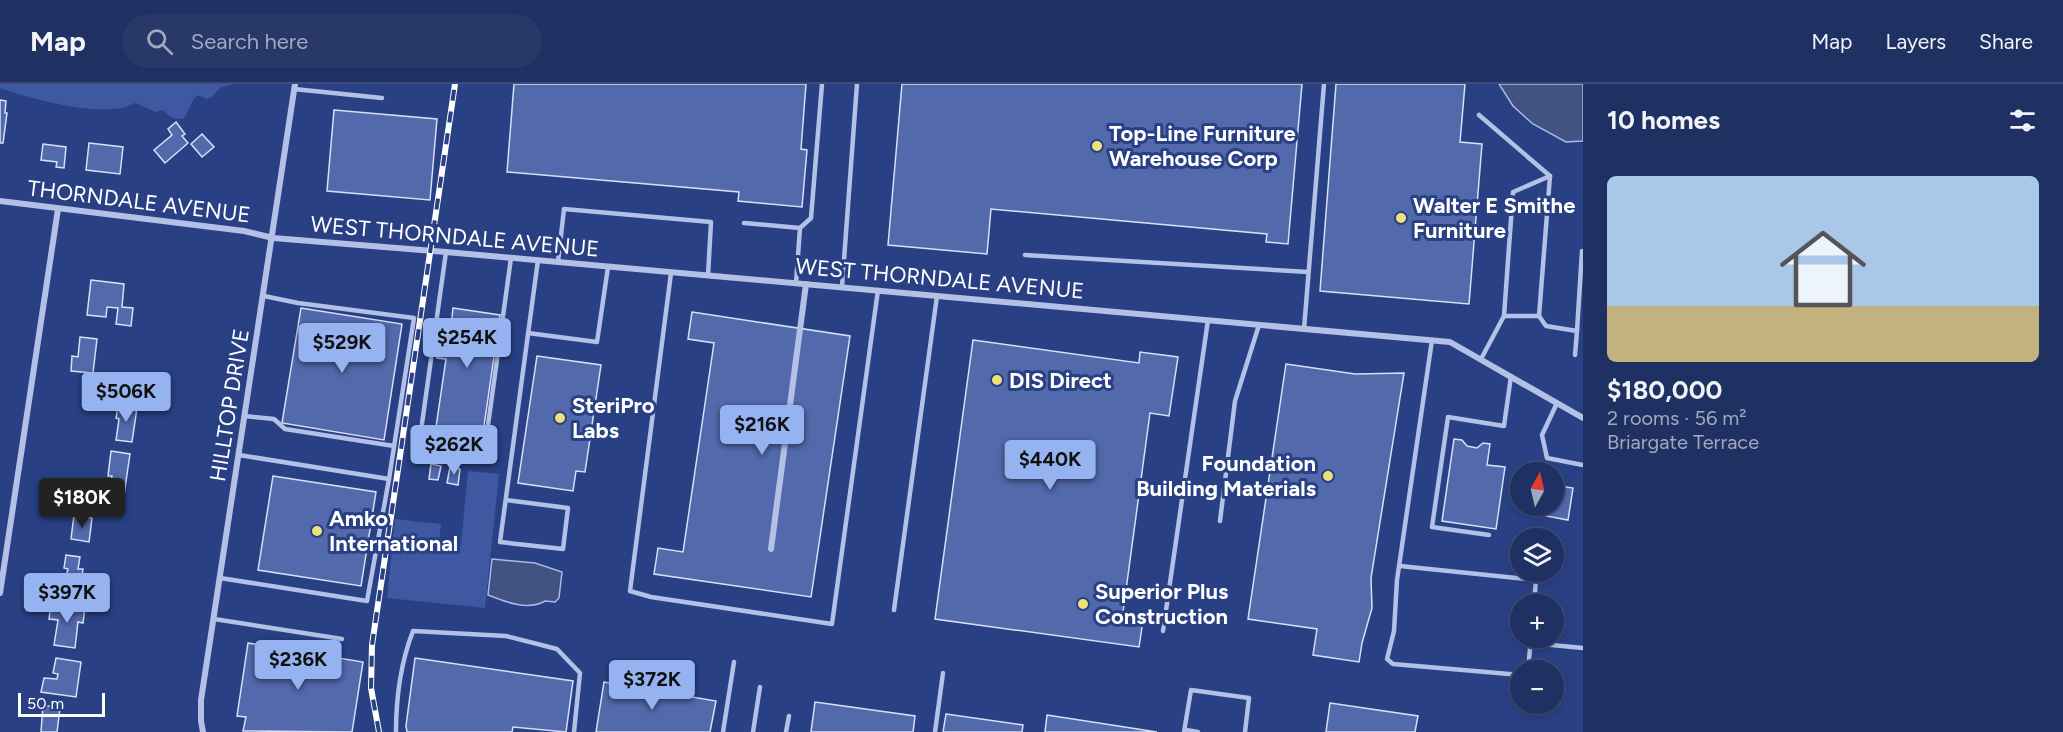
<!DOCTYPE html>
<meta charset="utf-8">
<style>
:root{--surface:#1f3063;--page:#273869;--text:#f1f3f6;--muted:#a1a9be;--line:#3c4b78;--accent:#95b2f1}
body{margin:0;font-family:Figtree,sans-serif;background:var(--page);color:var(--text);height:100vh;display:flex;flex-direction:column;font-size:22px;white-space:nowrap}
*{box-sizing:border-box;margin:0}
p{font-size:20px;color:var(--muted)}
.icon{flex:none;width:33px;height:33px;fill:none;stroke:currentColor;stroke-width:2;stroke-linecap:round;stroke-linejoin:round}
.map{position:relative;flex:1;overflow:hidden}
.sheet{display:flex;flex-direction:column;background:var(--surface);width:480px}
.sheet>*{flex:none}
.needle{width:39px;rotate:8deg}
.fabs{position:absolute;left:1510px;top:378px;display:grid;gap:12px}
.fabs a{display:grid;place-items:center;width:54px;height:54px;border-radius:50%;background:var(--surface);box-shadow:0 3px 9px #0003,0 0 0 2px var(--line);font-size:30px}
.scale{position:absolute;left:18px;bottom:15px;width:87px;box-sizing:border-box;padding-left:6px;border:3px solid #fff;border-top:0;font-size:16px;line-height:21px;white-space:nowrap;color:#fff;-webkit-text-stroke:4px #294084;paint-order:stroke}
.price{position:absolute;translate:-50% -51px;padding:0 14px;border-radius:6px;background:var(--accent);color:#111;font-size:20px;line-height:39px;filter:drop-shadow(0 2px 3px #0008)}
.price::after{content:'';position:absolute;left:50%;top:36px;width:18px;height:14px;margin-left:-9px;background:inherit;clip-path:polygon(0 0,100% 0,50% 100%)}
.price.on{background:#222;color:#fff}
ul{padding:0;list-style:none}
li{display:grid;align-content:center;gap:12px;height:318px;padding:0 24px}
li+li{border-top:2px solid var(--line)}
li span{display:grid;place-items:center;height:186px;border-radius:9px;color:#555}
li>.icon{margin-inline-start:auto}
span .icon{width:108px;height:108px;fill:#fffc;stroke-width:1}
li b{font-size:26px}
h2{display:flex;justify-content:space-between;align-items:center;height:72px;padding:0 24px;font-size:26px}
header{display:flex;align-items:center;gap:36px;box-sizing:border-box;height:84px;padding:0 30px;background:var(--surface);border-bottom:2px solid var(--line)}
header strong{font-size:28px}
nav{display:flex;gap:33px;margin-inline-start:auto;font-size:21px}
.search{width:420px;height:54px;background:var(--page);display:flex;align-items:center;gap:15px;box-sizing:border-box;padding:0 21px;border-radius:33px;color:var(--muted);font-size:22px}
main{display:flex;flex:1;min-height:0}
.map>svg:first-child{display:block}
.green{fill:#3e59a1}
.water{fill:#415283;stroke:#a8bae7;stroke-width:1.5}
.building{fill:#5269ac;stroke:#d7dff6;stroke-width:1.5}
.lines{fill:none;stroke-linecap:round;stroke-linejoin:round}
.lane{stroke:#b3c1e7;stroke-width:4.5}
.street{stroke:#b3c1e7;stroke-width:6}
.rail-casing{stroke:#fff;stroke-width:6}
.rail{stroke:#294084;stroke-width:4;stroke-dasharray:11;stroke-linecap:butt}
.poi-dot{fill:#eee17a;stroke:#294084;stroke-width:2}
.labels{text-anchor:middle;stroke-width:6;stroke-linejoin:round;paint-order:stroke}
.poi-label{font-size:22px;font-weight:bold;fill:#fff;stroke:#294084;text-anchor:start}
.street-label{font-size:22px;fill:#fff;stroke:#294084}
</style>
<header>
<strong>Map</strong>
<div class="search"><svg class="icon" aria-label="search" viewBox="0 0 24 24"><circle cx="10" cy="10" r="6"/><path d="M15 15l6 6"/></svg>Search here</div>
<nav><a>Map</a><a>Layers</a><a>Share</a></nav>
</header>
<main>
<div class="map">
<svg width="1583" height="648" viewBox="0 0 1583 648">
<rect width="100%" height="100%" fill="#294084"/>
<g class="green">
<path d="M 0,0 L 235,0 L 221,3 C 215,8 215,13 206,15 L 198,11 C 190,16 190,28 183,35 C 173,35 170,33 163,26 L 156,28 L 135,19 C 107,36 31,15 0,4 Z"/>
<polygon points="468,387 499,390 485,524 387,514 395,435 441,440 439,458 461,461"/>
</g>
<g class="water">
<polygon points="1499,0 1583,0 1583,57 1566,58 1533,40 1513,22"/>
<path d="M 492,475 L 535,479 L 562,488 L 559,514 L 555,518 L 545,517 C 528,527 506,518 488,511 Z"/>
</g>
<g class="building">
<polygon points="514,0 806,0 801,65 807,66 802,123 738,117 739,108 507,88"/>
<polygon points="902,0 1302,0 1288,160 1266,158 1267,150 991,125 987,170 888,161"/>
<polygon points="1336,0 1465,0 1460,58 1482,60 1469,220 1320,207"/>
<polygon points="0,16 6,17 5,29 7,29 3,59 0,59"/>
<polygon points="334,26 437,35 430,116 327,107"/>
<polygon points="176,38 185,50 182,52 188,59 165,79 154,66 172,51 168,45"/>
<polygon points="202,50 214,63 202,73 191,60"/>
<polygon points="89,59 123,63 120,90 86,86"/>
<polygon points="43,60 66,63 64,84 56,83 57,78 41,76"/>
<polygon points="91,196 124,200 122,223 133,224 131,242 116,240 118,224 107,223 106,233 87,231"/>
<polygon points="301,224 402,240 384,356 282,339"/>
<polygon points="453,224 500,231 483,349 436,343 446,275 437,274 442,241 451,242"/>
<polygon points="692,228 850,252 811,513 654,490 658,464 683,468 714,259 688,255"/>
<polygon points="80,253 97,255 93,289 71,287 72,272 78,273"/>
<polygon points="973,256 1139,279 1140,268 1178,273 1169,332 1150,329 1123,528 1144,530 1139,563 935,535"/>
<polygon points="537,272 601,281 585,388 576,387 573,407 518,399"/>
<polygon points="1286,280 1355,290 1404,289 1371,494 1372,524 1362,559 1359,578 1313,571 1317,545 1248,535"/>
<polygon points="118,322 137,324 132,358 116,356 119,335 116,334"/>
<polygon points="1454,355 1462,356 1467,362 1477,364 1483,359 1490,360 1487,381 1505,383 1496,445 1442,437"/>
<polygon points="111,367 130,370 124,411 109,409 112,392 108,392"/>
<polygon points="431,380 441,382 438,396 429,395"/>
<polygon points="450,383 460,385 458,401 447,399"/>
<polygon points="273,392 376,408 361,502 258,486"/>
<polygon points="1554,401 1573,404 1568,436 1541,431 1543,422 1554,422"/>
<polygon points="91,419 105,421 103,432 89,430"/>
<polygon points="74,431 92,434 89,458 71,455"/>
<polygon points="66,471 80,473 78,485 83,485 80,507 63,504 68,485 64,484"/>
<polygon points="51,519 85,524 83,539 78,538 75,564 54,561 58,536 49,535"/>
<polygon points="248,559 363,578 352,648 243,647 246,633 237,632"/>
<polygon points="56,574 81,578 76,613 41,608 44,594 57,595 58,590 53,589"/>
<polygon points="415,574 573,597 566,648 513,643 512,648 407,648 406,642"/>
<polygon points="604,598 716,617 710,648 596,648"/>
<polygon points="815,618 915,632 913,648 811,648"/>
<polygon points="1330,619 1418,632 1415,648 1326,648"/>
<polygon points="43,621 60,624 57,648 41,648"/>
<polygon points="946,630 1023,641 1022,648 943,648"/>
<polygon points="1047,631 1157,648 1045,648"/>
</g>
<g class="lines">
<g class="lane">
<polyline points="294,5 382,14"/>
<polyline points="1479,31 1550,92 1539,232 1504,232 1481,275"/>
<polyline points="744,139 800,144"/>
<polyline points="446,168 420,354 485,363 511,174"/>
<polyline points="1025,171 1308,188"/>
<polyline points="558,178 564,125 711,138 708,192"/>
<polyline points="671,189 630,507 651,513 832,540 878,206"/>
<polyline points="796,199 800,144 811,134 822,0"/>
<polyline points="842,203 857,0"/>
<polyline points="1504,232 1513,108 1550,92"/>
<polyline points="1539,232 1546,242 1577,247 1582,167"/>
<polyline points="1304,245 1324,0"/>
<polyline points="528,249 597,258 608,183"/>
<polyline points="1432,256 1397,496 1394,547 1387,575 1393,580 1521,591"/>
<polyline points="1575,271 1577,247"/>
<polyline points="1557,319 1542,351 1547,374 1583,381"/>
<polyline points="245,332 274,335 285,345 394,362"/>
<polyline points="239,371 389,395 414,234 298,219 264,212"/>
<path d="M 506,416 L 568,424 L 563,465 L 500,458 C 513,364 525,270 538,176"/>
<polyline points="1220,437 1235,317 1259,241"/>
<polyline points="1489,451 1432,443 1448,333 1504,342 1511,292"/>
<polyline points="1400,482 1536,496 1534,520"/>
<polyline points="220,494 367,517 389,395"/>
<polyline points="894,526 937,212"/>
<polyline points="214,535 342,555"/>
<polyline points="1163,547 1208,236"/>
<polyline points="1531,559 1583,564"/>
<polyline points="1528,586 1531,554"/>
<polyline points="1186,646 1198,648"/>
<path d="M 396,648 C 396,615 401,578 413,547 L 506,552 L 557,565 L 580,589 L 574,648"/>
<polyline points="723,648 734,578"/>
<polyline points="753,648 760,603"/>
<polyline points="786,648 789,632"/>
<polyline points="935,648 943,589"/>
<polyline points="1184,648 1191,606 1249,614 1245,648"/>
</g>
<g class="street">
<polyline points="0,117 244,147 273,154 446,168 1450,258 1583,334"/>
<polyline points="771,465 806,200"/>
<polyline points="0,509 58,125"/>
<polyline points="203,648 201,637 201,616 295,0"/>
</g>
<g class="rail-casing">
<polyline id="rail" points="379,648 371,604 372,561 455,0"/>
</g>
<use href="#rail" class="rail"/>
</g>
<g class="poi-dot">
<circle cx="1097" cy="62" r="6"/>
<circle cx="1401" cy="134" r="6"/>
<circle cx="997" cy="296" r="6"/>
<circle cx="560" cy="334" r="6"/>
<circle cx="1328" cy="392" r="6"/>
<circle cx="317" cy="447" r="6"/>
<circle cx="1083" cy="520" r="6"/>
</g>
<g class="labels">
<g class="poi-label">
<text x="1109" y="57">Top-Line Furniture<tspan x="1109" dy="25">Warehouse Corp</tspan></text>
<text x="1413" y="129">Walter E Smithe<tspan x="1413" dy="25">Furniture</tspan></text>
<text x="1009" y="304">DIS Direct</text>
<text x="572" y="329">SteriPro<tspan x="572" dy="25">Labs</tspan></text>
<text x="1316" y="387" text-anchor="end">Foundation<tspan x="1316" dy="25">Building Materials</tspan></text>
<text x="329" y="442">Amko<tspan x="329" dy="25">International</tspan></text>
<text x="1095" y="515">Superior Plus<tspan x="1095" dy="25">Construction</tspan></text>
</g>
<g class="street-label">
<text transform="translate(139 117) rotate(7)" y="8">THORNDALE AVENUE</text>
<text transform="translate(455 152) rotate(5)" y="8">WEST THORNDALE AVENUE</text>
<text transform="translate(940 194) rotate(5)" y="8">WEST THORNDALE AVENUE</text>
<text transform="translate(229 321) rotate(-81)" y="8">HILLTOP DRIVE</text>
</g>
</g>
</svg>
<div class="fabs">
<a><svg class="needle" viewBox="-14 -14 28 28"><path d="M0-13l5 13h-10z" fill="#e53935"/><path d="M0 13l5-13h-10z" fill="#a1a9be"/></svg></a>
<a><svg class="icon" aria-label="layers" viewBox="0 0 24 24"><path d="M12 4l9 5-9 5-9-5zM3 14l9 5 9-5"/></svg></a>
<a>+</a>
<a>−</a>
</div>
<div class="scale">50 m</div>
<b class="price" style="left:467px;top:285px">$254K</b>
<b class="price" style="left:342px;top:290px">$529K</b>
<b class="price" style="left:126px;top:339px">$506K</b>
<b class="price" style="left:762px;top:372px">$216K</b>
<b class="price" style="left:454px;top:392px">$262K</b>
<b class="price" style="left:1050px;top:407px">$440K</b>
<b class="price on" style="left:82px;top:445px">$180K</b>
<b class="price" style="left:67px;top:540px">$397K</b>
<b class="price" style="left:298px;top:607px">$236K</b>
<b class="price" style="left:652px;top:627px">$372K</b>
</div>
<section class="sheet">
<h2>10 homes<svg class="icon" aria-label="filters" viewBox="0 0 24 24"><path d="M4 7h16M4 17h16"/><circle cx="9" cy="7" r="2"/><circle cx="15" cy="17" r="2"/></svg></h2>
<ul>
<li><span style="background:linear-gradient(#a9c7e8 70%,#c2b280 0)"><svg class="icon" aria-label="home" viewBox="0 0 24 24"><path d="M3 11l9-7 9 7M6 9v11h12V9"/></svg></span><div><b>$180,000</b><p>2 rooms · 56 m²</p><p>Briargate Terrace</p></div></li>
</ul>
</section>
</main>
